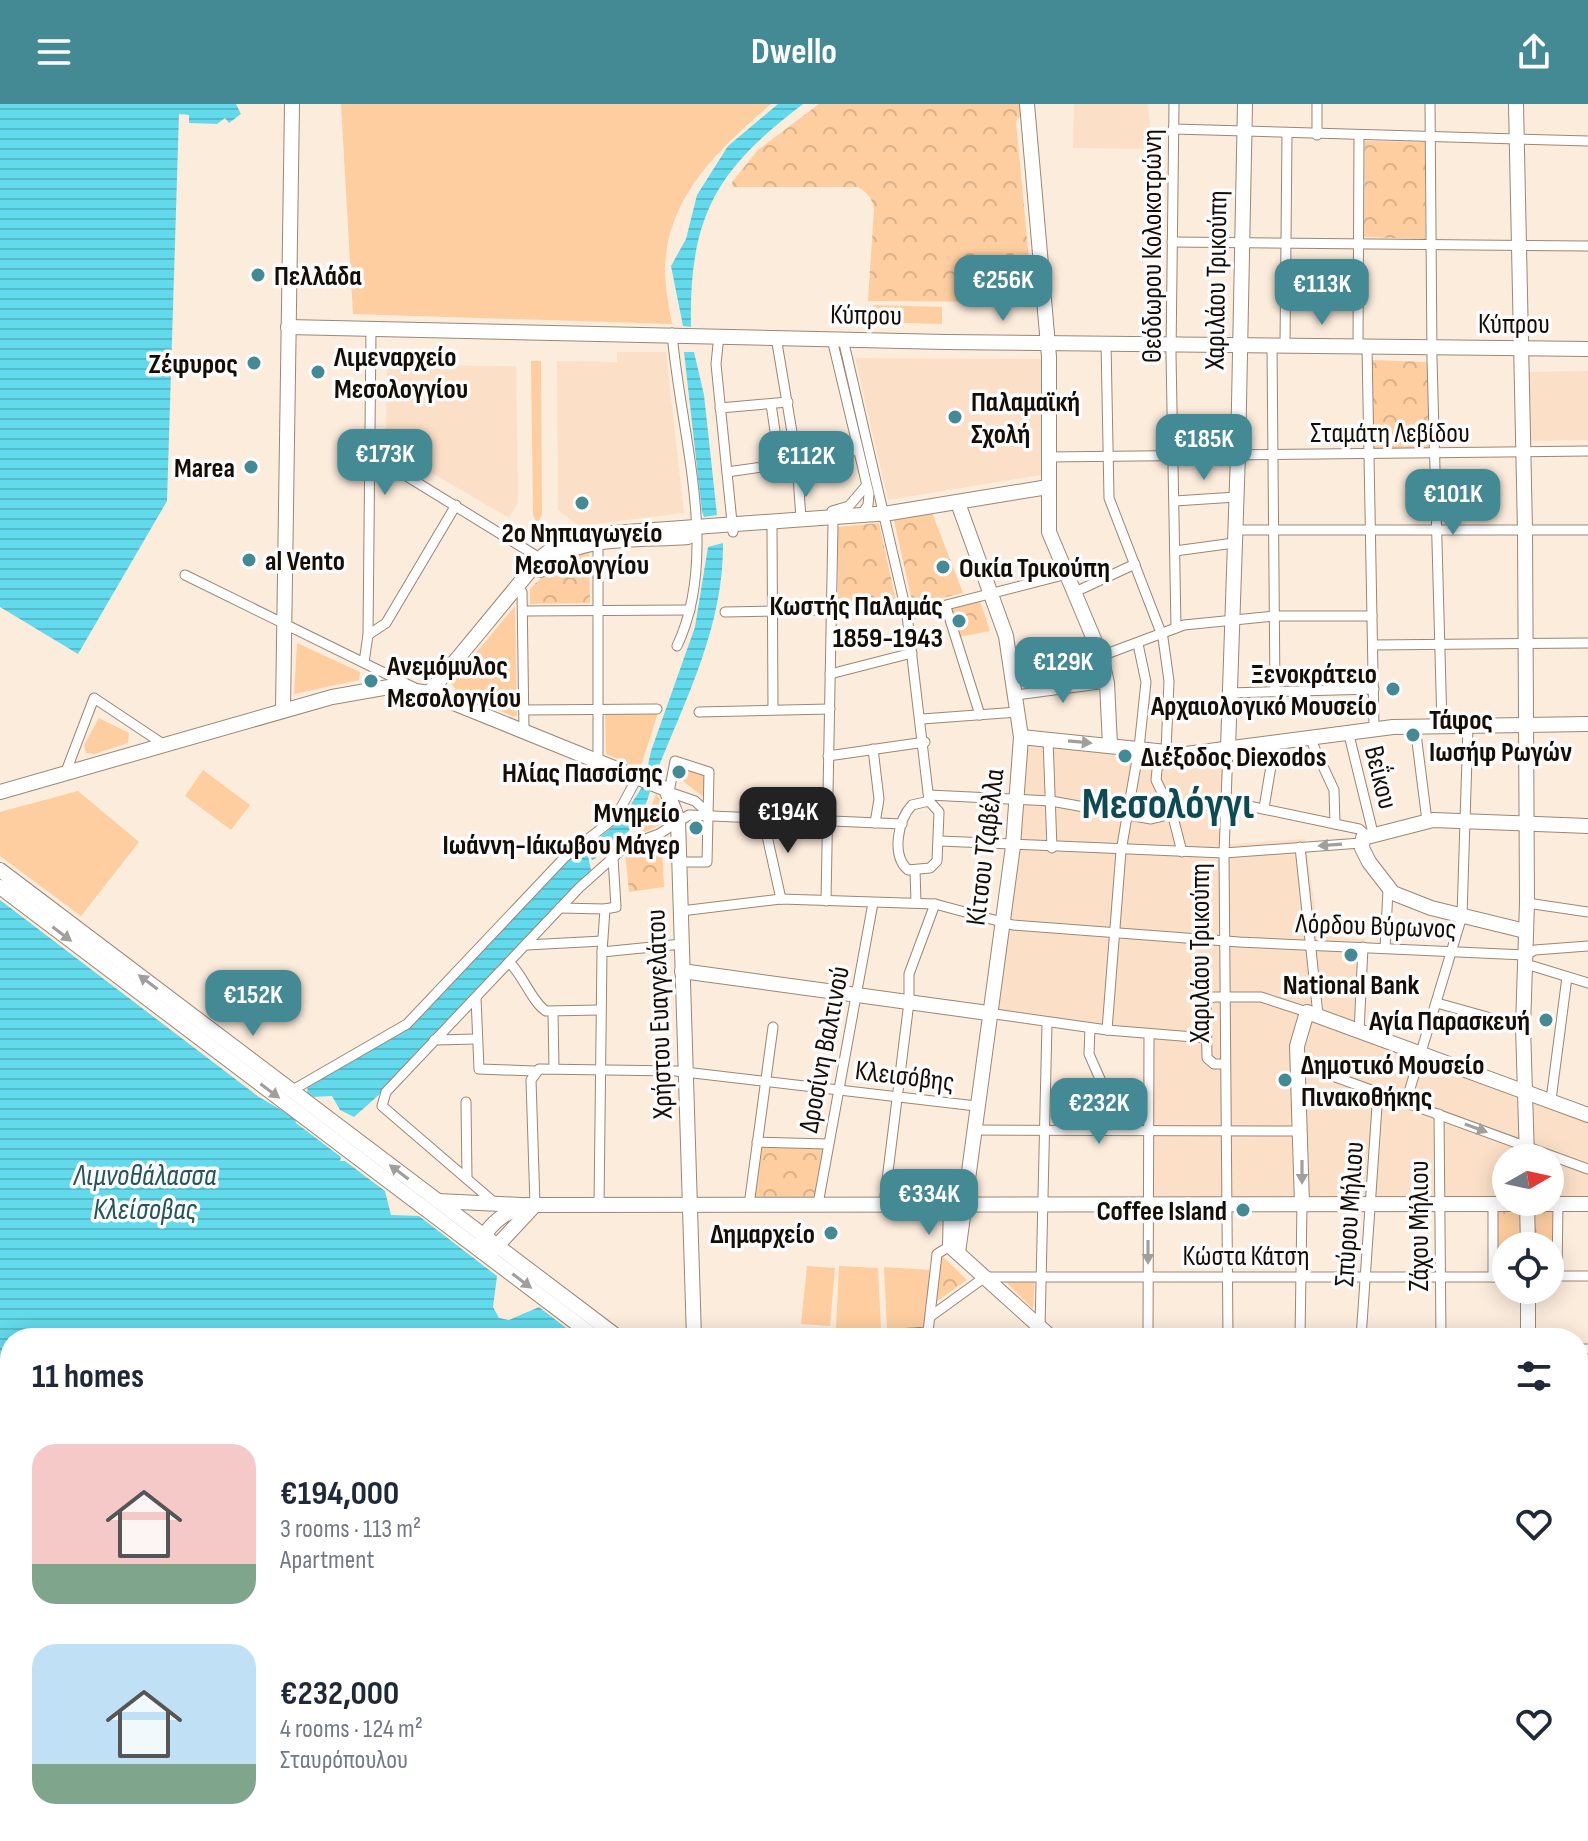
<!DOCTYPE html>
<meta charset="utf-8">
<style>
:root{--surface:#fff;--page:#f2f2f3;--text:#1f2937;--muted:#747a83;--accent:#448a95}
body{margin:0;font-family:"Sofia Sans Condensed",sans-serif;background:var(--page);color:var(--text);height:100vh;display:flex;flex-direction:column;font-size:30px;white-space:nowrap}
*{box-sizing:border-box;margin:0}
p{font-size:26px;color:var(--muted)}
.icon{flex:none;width:44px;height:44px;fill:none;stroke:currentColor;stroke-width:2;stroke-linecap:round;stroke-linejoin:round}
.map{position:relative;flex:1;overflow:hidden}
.panel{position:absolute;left:0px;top:1224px;width:1588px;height:514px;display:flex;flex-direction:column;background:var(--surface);border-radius:32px 32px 0 0;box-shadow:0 4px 20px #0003}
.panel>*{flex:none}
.needle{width:52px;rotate:81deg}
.buttons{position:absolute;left:1492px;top:1040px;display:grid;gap:16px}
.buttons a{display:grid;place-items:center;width:72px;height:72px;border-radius:50%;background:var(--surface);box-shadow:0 4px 20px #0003;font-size:40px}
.price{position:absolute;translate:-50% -68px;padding:0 18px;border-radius:16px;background:var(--accent);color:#fff;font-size:26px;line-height:52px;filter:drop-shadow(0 2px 4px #0008)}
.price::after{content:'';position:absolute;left:50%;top:48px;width:24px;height:18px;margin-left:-12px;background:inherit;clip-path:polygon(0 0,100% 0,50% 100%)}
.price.active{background:#222;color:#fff}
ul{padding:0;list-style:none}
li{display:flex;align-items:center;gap:24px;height:200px;padding:0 32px}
li span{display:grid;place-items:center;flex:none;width:224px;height:160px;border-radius:24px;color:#555}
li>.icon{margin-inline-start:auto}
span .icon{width:96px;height:96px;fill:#fffc;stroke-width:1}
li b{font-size:34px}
h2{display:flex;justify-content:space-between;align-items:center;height:96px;padding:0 32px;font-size:34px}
header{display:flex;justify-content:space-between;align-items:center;height:104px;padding:0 32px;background:var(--accent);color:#fff;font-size:36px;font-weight:700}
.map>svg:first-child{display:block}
.built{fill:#fbe0c7;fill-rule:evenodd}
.green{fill:#fecea0}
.park{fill:url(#park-crowns)}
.water{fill:url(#water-rules)}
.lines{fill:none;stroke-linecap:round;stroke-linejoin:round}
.street-casing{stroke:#9a8776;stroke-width:11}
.secondary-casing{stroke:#9a8776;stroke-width:16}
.street{stroke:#fff;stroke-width:9}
.secondary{stroke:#fff;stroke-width:14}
.oneway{fill:#a19f9c}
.poi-dot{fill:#448a95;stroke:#fcfcfc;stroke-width:3}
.labels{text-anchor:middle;stroke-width:7;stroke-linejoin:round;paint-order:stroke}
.street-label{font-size:28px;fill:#150e07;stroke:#fcfcfc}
.poi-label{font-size:28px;font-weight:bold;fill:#150e07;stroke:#fcfcfc;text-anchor:start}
.water-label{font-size:30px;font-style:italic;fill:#22555d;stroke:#fcfcfc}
.town-label{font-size:44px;font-weight:bold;fill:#0d4a53;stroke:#fcfcfc}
</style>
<header><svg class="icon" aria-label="menu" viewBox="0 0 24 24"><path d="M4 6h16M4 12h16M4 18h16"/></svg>Dwello<svg class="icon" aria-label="share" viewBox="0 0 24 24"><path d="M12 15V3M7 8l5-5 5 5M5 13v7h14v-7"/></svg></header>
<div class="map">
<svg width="1588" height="1737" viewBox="0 0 1588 1737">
<defs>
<pattern id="park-crowns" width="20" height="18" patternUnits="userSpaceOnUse" patternTransform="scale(2)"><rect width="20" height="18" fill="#fecea0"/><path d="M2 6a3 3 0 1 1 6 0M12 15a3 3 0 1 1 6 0" fill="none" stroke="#d9b088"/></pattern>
<pattern id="water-rules" width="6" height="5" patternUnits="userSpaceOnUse" patternTransform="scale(2)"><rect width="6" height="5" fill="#63daec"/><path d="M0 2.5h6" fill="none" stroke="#55bac9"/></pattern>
</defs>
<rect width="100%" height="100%" fill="#fcecdc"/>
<g class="built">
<polygon points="1074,0 1148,0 1152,45 1073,44"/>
<polygon points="617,248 666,248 684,409 579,422 558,406 557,257 617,258"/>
<polygon points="855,254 1041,255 1041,371 888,396"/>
<polygon points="387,261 516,262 518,399 509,414 386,342"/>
<polygon points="1588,267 1588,336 1527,337 1526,268"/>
<path d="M 1019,631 L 1185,647 L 1233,642 L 1230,740 L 1305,735 L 1319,831 L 1365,835 L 1362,923 L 1588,1005 L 1588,1104 L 1145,1101 L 1145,933 L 985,911 L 1000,821 ZM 1506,1054 L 1550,1054 L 1550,1098 L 1506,1098 Z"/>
<polygon points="1231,1728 1464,1728 1453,1737 1221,1737"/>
</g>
<g class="green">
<path d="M 341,0 L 771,0 C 725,40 673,86 666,151 C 663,174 668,197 672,220 L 353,210 Z"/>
<polygon points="873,201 942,203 942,220 873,218"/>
<polygon points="531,257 541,257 542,411 537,420 533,411"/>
<polygon points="515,502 517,611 515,613 459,590 451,579"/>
<polygon points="297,539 360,568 359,576 294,590"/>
<polygon points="605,609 658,609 640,665 606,650"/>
<polygon points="99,614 129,629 128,639 94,650 86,649 84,641"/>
<polygon points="203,666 250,701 231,726 185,692"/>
<polygon points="78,687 139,738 81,812 0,752 0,708"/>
<polygon points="656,690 666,703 666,718 632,734 646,716"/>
<polygon points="807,1162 835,1164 830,1222 801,1220"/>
<polygon points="839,1162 878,1164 881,1226 836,1225"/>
<polygon points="884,1163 930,1166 928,1227 887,1225"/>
<polygon points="1035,1176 1033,1205 1005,1177"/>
</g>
<g class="park">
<path d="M 819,0 L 1022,0 L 1022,10 L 1016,17 L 1033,198 L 868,197 L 874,105 C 872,94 868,89 858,83 L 733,83 L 732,78 L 758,46 Z"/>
<polygon points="1365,37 1425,38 1425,135 1364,133"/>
<polygon points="1370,256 1429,258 1431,345 1372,345"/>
<polygon points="931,406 963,489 913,501 893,412"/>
<polygon points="879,419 896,497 838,497 838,423"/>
<path d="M 589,447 L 590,499 L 530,500 L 530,485 C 549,465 563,454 589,447 Z"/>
<polygon points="980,497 990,527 959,533 950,504"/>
<polygon points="677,662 706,672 705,694 675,671"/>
<polygon points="662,742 664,783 629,788 625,747"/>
<polygon points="757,1038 827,1040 818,1100 749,1101"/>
<polygon points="1520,1103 1520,1142 1506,1142 1506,1169 1497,1169 1497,1104"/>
<polygon points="1532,1104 1552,1104 1553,1169 1550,1169 1550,1142 1532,1142"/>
<polygon points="941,1151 967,1176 937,1197 938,1153"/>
</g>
<g class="water">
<polygon points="0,0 236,0 241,10 229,19 225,14 217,20 189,19 189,11 179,10 167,397 78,550 0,503"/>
<path d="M 778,0 L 803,0 C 716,66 689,112 691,223 L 683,222 L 671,162 L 686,135 L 697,91 L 728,42 Z"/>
<polygon points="684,248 694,248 704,291 717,411 704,413 702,408"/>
<path d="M 723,439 C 724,521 686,595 656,669 L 647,666 L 651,647 L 695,523 L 708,443 Z"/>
<path d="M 642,683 L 650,687 C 643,715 626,733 603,750 L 595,749 L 596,754 L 592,756 L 589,749 L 600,744 L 595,737 L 621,716 Z"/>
<polygon points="593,738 594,743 587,747 591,766 587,771 381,989 354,1013 340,1006 332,992 313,993 307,989 308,980 405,927 570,755"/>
<polygon points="0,796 259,993 295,1014 296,1019 341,1053 340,1057 345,1057 385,1087 391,1111 419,1112 497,1172 493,1203 499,1214 509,1216 539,1203 579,1234 10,1234 10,1728 1026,1728 1034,1737 0,1737"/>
</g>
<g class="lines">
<g class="street-casing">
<g id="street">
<polyline points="1174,0 1171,250 1176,524"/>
<polyline points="1317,0 1317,31"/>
<polyline points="1430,0 1432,255 1442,622"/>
<polyline points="1173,25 1588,37"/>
<polyline points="1172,138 1588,142"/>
<path d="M 672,229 C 680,328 721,449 677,542"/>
<polyline points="719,231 716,260 733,428"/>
<polyline points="832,235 869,390 868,401 862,410"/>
<polyline points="843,235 907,511 929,697"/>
<polyline points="1106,238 1109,394 1163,534 1169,577 1166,647"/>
<polyline points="1272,241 1275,588"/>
<polyline points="1285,241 1287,31"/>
<polyline points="1358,243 1359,32"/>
<polyline points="1367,243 1374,624"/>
<polyline points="771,300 780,361"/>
<polyline points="720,304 788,298"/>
<polyline points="369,349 543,456"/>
<polyline points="1048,353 1588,347"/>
<polyline points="727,368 797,358 776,233"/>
<polyline points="1175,397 1236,393"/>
<polyline points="832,407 849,402 866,382"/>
<polyline points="801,414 797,358 857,346"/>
<polyline points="772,425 773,605"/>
<polyline points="1234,426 1588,426"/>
<polyline points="1175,447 1234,439"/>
<polyline points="185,471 415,584"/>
<polyline points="522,488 524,626"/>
<polyline points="1075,488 1135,460"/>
<polyline points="946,503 980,611"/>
<polyline points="523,507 690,506"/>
<polyline points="725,508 906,504"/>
<polyline points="907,511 1067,470"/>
<polyline points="368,531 386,519 456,401"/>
<polyline points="1373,541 1588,539"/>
<polyline points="1101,552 1184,521 1275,512 1372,512"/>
<polyline points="364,558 368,531 371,225"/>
<polyline points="830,570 912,549"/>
<polyline points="1229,589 1374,585"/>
<polyline points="1016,591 1107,579"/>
<polyline points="524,606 657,605"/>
<polyline points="699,608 830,605"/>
<polyline points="922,615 1018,608"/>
<polyline points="1415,622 1427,717"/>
<polyline points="1348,627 1373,729"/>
<polyline points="1309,632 1334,686 1335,720"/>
<polyline points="1048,635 1052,744"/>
<polyline points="1228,644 1224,749 1228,1234"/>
<polyline points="873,645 879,695 875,719"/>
<polyline points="1159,646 1156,676 1172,709 1182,748"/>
<polyline points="828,652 925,638"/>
<polyline points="598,656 598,441"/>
<polyline points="65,670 94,594 163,640"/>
<polyline points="929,691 1051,697 1151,715 1225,697 1359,725 1366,731"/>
<path d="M 929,697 L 939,708 L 937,757 L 930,764 L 908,766 C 891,751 898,716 912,701 Z"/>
<polyline points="1264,704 1275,638"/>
<polyline points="763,714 781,795"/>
<polyline points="940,737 1224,749 1361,739"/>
<polyline points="1300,743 1318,911"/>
<polyline points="679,758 707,758 709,668 675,657 669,688 695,697 709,710"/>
<polyline points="915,766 916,799"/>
<polyline points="826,797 833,420"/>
<polyline points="1527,799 1588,808"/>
<polyline points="560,804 605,805"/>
<polyline points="681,807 781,795 935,800 1013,821 1239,838 1525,851 1535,846 1588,842"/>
<polyline points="527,841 602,837"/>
<polyline points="1385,844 1388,786"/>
<polyline points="602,848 605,805 616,803 613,754"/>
<path d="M 510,859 C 524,873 532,898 546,907 L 600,906"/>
<polyline points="1526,860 1588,879"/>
<polyline points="476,894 479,965 534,967"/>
<polyline points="1437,899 1523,923"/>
<polyline points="553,908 554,964"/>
<polyline points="988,909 1107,926 1206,934"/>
<polyline points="1090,924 1089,950 1122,1025"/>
<polyline points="1107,926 1121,747 1139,644 1146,578 1138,540"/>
<polyline points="1359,928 1363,843"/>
<polyline points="434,936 477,935"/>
<polyline points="1297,959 1588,1065"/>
<polyline points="1225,960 1214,960 1207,954 1206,897 1213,893 1261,893 1307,908"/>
<polyline points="291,987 407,920 565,753 616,713 638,672"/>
<polyline points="1551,996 1567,873"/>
<polyline points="466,998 467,1075"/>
<polyline points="1406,998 1462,812 1468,622"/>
<polyline points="1439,1010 1441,1234"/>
<polyline points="973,1026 1301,1027"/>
<polyline points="757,1038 827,1040"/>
<polyline points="496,1100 382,1002 386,988 579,784 626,742 659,730 689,711 902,720"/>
<polyline points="818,1100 873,799"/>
<polyline points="884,1100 909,898 909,870 935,800"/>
<polyline points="1493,1100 1493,1173"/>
<polyline points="535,1101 531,976 539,965 676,967 976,1002"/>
<polyline points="749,1101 773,923"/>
<polyline points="599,1102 602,848 682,840"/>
<polyline points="1550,1172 1588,1172"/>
<polyline points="1557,1172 1558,1100"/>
<polyline points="931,1212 985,1173 1506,1173"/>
<polyline points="1040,1223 1047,919"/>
<polyline points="694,1234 714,1234"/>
<polyline points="836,1234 928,1228 937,1150 950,1142"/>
<polyline points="1148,1234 1149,930"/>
<polyline points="1300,1234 1302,1100"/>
<polyline points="1361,1234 1378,988"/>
<polyline points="1578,1245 1588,1245"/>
<polyline points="1578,1331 1588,1331"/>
<polyline points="1126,1728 1133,1737"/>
<polyline points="1586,1737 1578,1709 1588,1690"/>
</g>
</g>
<g class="secondary-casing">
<g id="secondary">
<polyline points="1027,0 1049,253 1049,428 1101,552 1107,579 1110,641"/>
<polyline points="1516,0 1525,427 1527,799 1523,923 1527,1054"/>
<polyline points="288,223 946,238 1588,245"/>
<path d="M 540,466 C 572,429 644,437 688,433"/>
<path d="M 429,589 L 538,457 C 554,439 575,433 599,430 L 890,409 L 1048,383"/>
<polyline points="283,606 292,0"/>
<polyline points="1021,633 1186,650 1393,623 1588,620"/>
<polyline points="1228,644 1238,350 1245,0"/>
<polyline points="0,688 332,593 389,583 429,589 666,685 678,716 694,1234"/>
<polyline points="0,766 619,1234"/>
<polyline points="0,783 596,1234"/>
<polyline points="1525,827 1431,804 1393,789 1369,758 1362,744 1363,734 1433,716 1588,722"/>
<polyline points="682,867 988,909"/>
<polyline points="438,1097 521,1101"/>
<polyline points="1527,1098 1528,1142"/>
<polyline points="951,1100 950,1142 1052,1234"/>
<polyline points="1302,1100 1297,942 1307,908 1588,1011"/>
<path d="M 535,1101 L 494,1145 L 482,1148 C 479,1124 506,1108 525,1101 L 1588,1100"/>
<polyline points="958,1149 1013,742 1021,633 1006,532 958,399"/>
<polyline points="1528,1186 1528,1234"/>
<polyline points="1578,1525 1588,1524"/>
<polyline points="1578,1654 1588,1660"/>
<polyline points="1055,1728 1062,1737"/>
<polyline points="1073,1728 1080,1737"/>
<polyline points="1491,1728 1498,1737"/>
<polyline points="1193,1737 1204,1728"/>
</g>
</g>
<use href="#street" class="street"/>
<use href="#secondary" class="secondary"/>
</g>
<defs><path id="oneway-solid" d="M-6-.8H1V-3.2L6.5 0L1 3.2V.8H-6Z" transform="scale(2)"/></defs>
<g class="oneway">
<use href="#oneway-solid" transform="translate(1080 638) rotate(5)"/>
<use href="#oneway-solid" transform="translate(1330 741) rotate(176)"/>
<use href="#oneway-solid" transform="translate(62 830) rotate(37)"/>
<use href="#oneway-solid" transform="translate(148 878) rotate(-143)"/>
<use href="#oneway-solid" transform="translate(270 987) rotate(37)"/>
<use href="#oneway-solid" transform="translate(1476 1024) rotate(20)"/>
<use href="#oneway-solid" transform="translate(399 1068) rotate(-143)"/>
<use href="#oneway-solid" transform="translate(1302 1068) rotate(90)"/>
<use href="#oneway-solid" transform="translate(1148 1148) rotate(90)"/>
<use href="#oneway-solid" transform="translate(522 1177) rotate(37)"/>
</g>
<g class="poi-dot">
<circle cx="258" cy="171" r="8"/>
<circle cx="254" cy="259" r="8"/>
<circle cx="318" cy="268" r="8"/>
<circle cx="955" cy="313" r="8"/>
<circle cx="251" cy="363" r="8"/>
<circle cx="582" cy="399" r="8"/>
<circle cx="249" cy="456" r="8"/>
<circle cx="943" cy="463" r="8"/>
<circle cx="959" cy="517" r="8"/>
<circle cx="371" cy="577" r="8"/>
<circle cx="1393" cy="585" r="8"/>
<circle cx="1413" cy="631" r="8"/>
<circle cx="1125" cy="652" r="8"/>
<circle cx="679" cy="668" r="8"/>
<circle cx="696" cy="724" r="8"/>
<circle cx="1351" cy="851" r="8"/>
<circle cx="1546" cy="916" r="8"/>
<circle cx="1285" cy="976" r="8"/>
<circle cx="1243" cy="1106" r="8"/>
<circle cx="831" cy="1129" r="8"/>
</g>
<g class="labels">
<g class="street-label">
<text transform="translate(1151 142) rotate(-90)" y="10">Θεόδωρου Κολοκοτρώνη</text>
<text transform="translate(1215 176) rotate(-89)" y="10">Χαριλάου Τρικούπη</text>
<text transform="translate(866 210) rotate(1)" y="10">Κύπρου</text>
<text x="1514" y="229">Κύπρου</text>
<text x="1390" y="338">Σταμάτη Λεβίδου</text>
<text transform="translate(1382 673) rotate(76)" y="10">Βεΐκου</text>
<text transform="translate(984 743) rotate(-83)" y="10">Κίτσου Τζαβέλλα</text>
<text transform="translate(1376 821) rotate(2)" y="10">Λόρδου Βύρωνος</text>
<text transform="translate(1199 849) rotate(-90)" y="10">Χαριλάου Τρικούπη</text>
<text transform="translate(658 910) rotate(-92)" y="10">Χρήστου Ευαγγελάτου</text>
<text transform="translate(823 945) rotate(-79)" y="10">Δροσίνη Βαλτινού</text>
<text transform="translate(905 971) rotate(7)" y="10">Κλεισόβης</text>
<text transform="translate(1348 1110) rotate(-86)" y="10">Σπύρου Μήλιου</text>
<text transform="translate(1418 1122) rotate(-90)" y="10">Ζάχου Μήλιου</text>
<text x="1246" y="1161">Κώστα Κάτση</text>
</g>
<g class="poi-label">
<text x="274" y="181">Πελλάδα</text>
<text x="334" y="262">Λιμεναρχείο<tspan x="334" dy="32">Μεσολογγίου</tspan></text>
<text x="238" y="269" text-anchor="end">Ζέφυρος</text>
<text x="971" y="307">Παλαμαϊκή<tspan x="971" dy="32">Σχολή</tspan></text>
<text x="235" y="373" text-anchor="end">Marea</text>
<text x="582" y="438" text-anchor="middle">2ο Νηπιαγωγείο<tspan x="582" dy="32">Μεσολογγίου</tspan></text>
<text x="265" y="466">al Vento</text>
<text x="959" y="473">Οικία Τρικούπη</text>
<text x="943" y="511" text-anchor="end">Κωστής Παλαμάς<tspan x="943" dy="32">1859-1943</tspan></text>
<text x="387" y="571">Ανεμόμυλος<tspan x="387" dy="32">Μεσολογγίου</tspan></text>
<text x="1377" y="579" text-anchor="end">Ξενοκράτειο<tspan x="1377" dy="32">Αρχαιολογικό Μουσείο</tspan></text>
<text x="1429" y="625">Τάφος<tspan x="1429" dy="32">Ιωσήφ Ρωγών</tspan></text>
<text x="1141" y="662">Διέξοδος Diexodos</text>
<text x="663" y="678" text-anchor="end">Ηλίας Πασσίσης</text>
<text x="680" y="718" text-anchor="end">Μνημείο<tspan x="680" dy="32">Ιωάννη-Ιάκωβου Μάγερ</tspan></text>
<text x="1351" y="890" text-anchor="middle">National Bank</text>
<text x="1530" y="926" text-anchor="end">Αγία Παρασκευή</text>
<text x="1301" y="970">Δημοτικό Μουσείο<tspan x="1301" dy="32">Πινακοθήκης</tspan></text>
<text x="1227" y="1116" text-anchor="end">Coffee Island</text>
<text x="815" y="1139" text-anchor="end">Δημαρχείο</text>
</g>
<g class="water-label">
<text x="145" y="1081">Λιμνοθάλασσα<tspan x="145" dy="34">Κλείσοβας</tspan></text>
</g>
<g class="town-label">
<text x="1168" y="714">Μεσολόγγι</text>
</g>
</g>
</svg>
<div class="buttons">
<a><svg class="needle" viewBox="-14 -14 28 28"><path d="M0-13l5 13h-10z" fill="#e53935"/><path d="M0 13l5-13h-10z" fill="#747a83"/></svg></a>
<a><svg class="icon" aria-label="locate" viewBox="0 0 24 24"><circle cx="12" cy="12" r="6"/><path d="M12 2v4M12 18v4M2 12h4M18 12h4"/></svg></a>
</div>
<b class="price" style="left:1003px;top:219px">€256K</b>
<b class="price" style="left:1322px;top:223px">€113K</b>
<b class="price" style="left:1204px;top:378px">€185K</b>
<b class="price" style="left:385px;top:393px">€173K</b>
<b class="price" style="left:806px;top:395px">€112K</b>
<b class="price" style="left:1453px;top:433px">€101K</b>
<b class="price" style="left:1063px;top:601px">€129K</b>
<b class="price active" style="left:788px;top:751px">€194K</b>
<b class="price" style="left:253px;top:934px">€152K</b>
<b class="price" style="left:1099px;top:1042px">€232K</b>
<b class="price" style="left:929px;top:1133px">€334K</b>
<section class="panel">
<h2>11 homes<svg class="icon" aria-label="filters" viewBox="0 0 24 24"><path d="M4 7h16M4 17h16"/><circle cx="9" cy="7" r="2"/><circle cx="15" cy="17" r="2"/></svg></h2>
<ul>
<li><span style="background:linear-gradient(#f6c9c9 75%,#7fa58c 0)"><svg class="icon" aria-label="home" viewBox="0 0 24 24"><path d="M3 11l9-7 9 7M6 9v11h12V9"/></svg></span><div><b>€194,000</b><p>3 rooms · 113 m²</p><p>Apartment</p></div><svg class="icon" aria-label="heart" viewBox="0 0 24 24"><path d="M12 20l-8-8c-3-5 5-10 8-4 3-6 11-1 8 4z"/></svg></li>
<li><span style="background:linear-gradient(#bfe0f5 75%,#7fa58c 0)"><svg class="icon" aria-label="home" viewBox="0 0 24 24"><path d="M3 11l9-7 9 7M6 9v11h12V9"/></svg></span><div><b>€232,000</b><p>4 rooms · 124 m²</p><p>Σταυρόπουλου</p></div><svg class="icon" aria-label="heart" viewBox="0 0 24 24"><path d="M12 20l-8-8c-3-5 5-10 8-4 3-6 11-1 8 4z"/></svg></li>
</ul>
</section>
</div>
